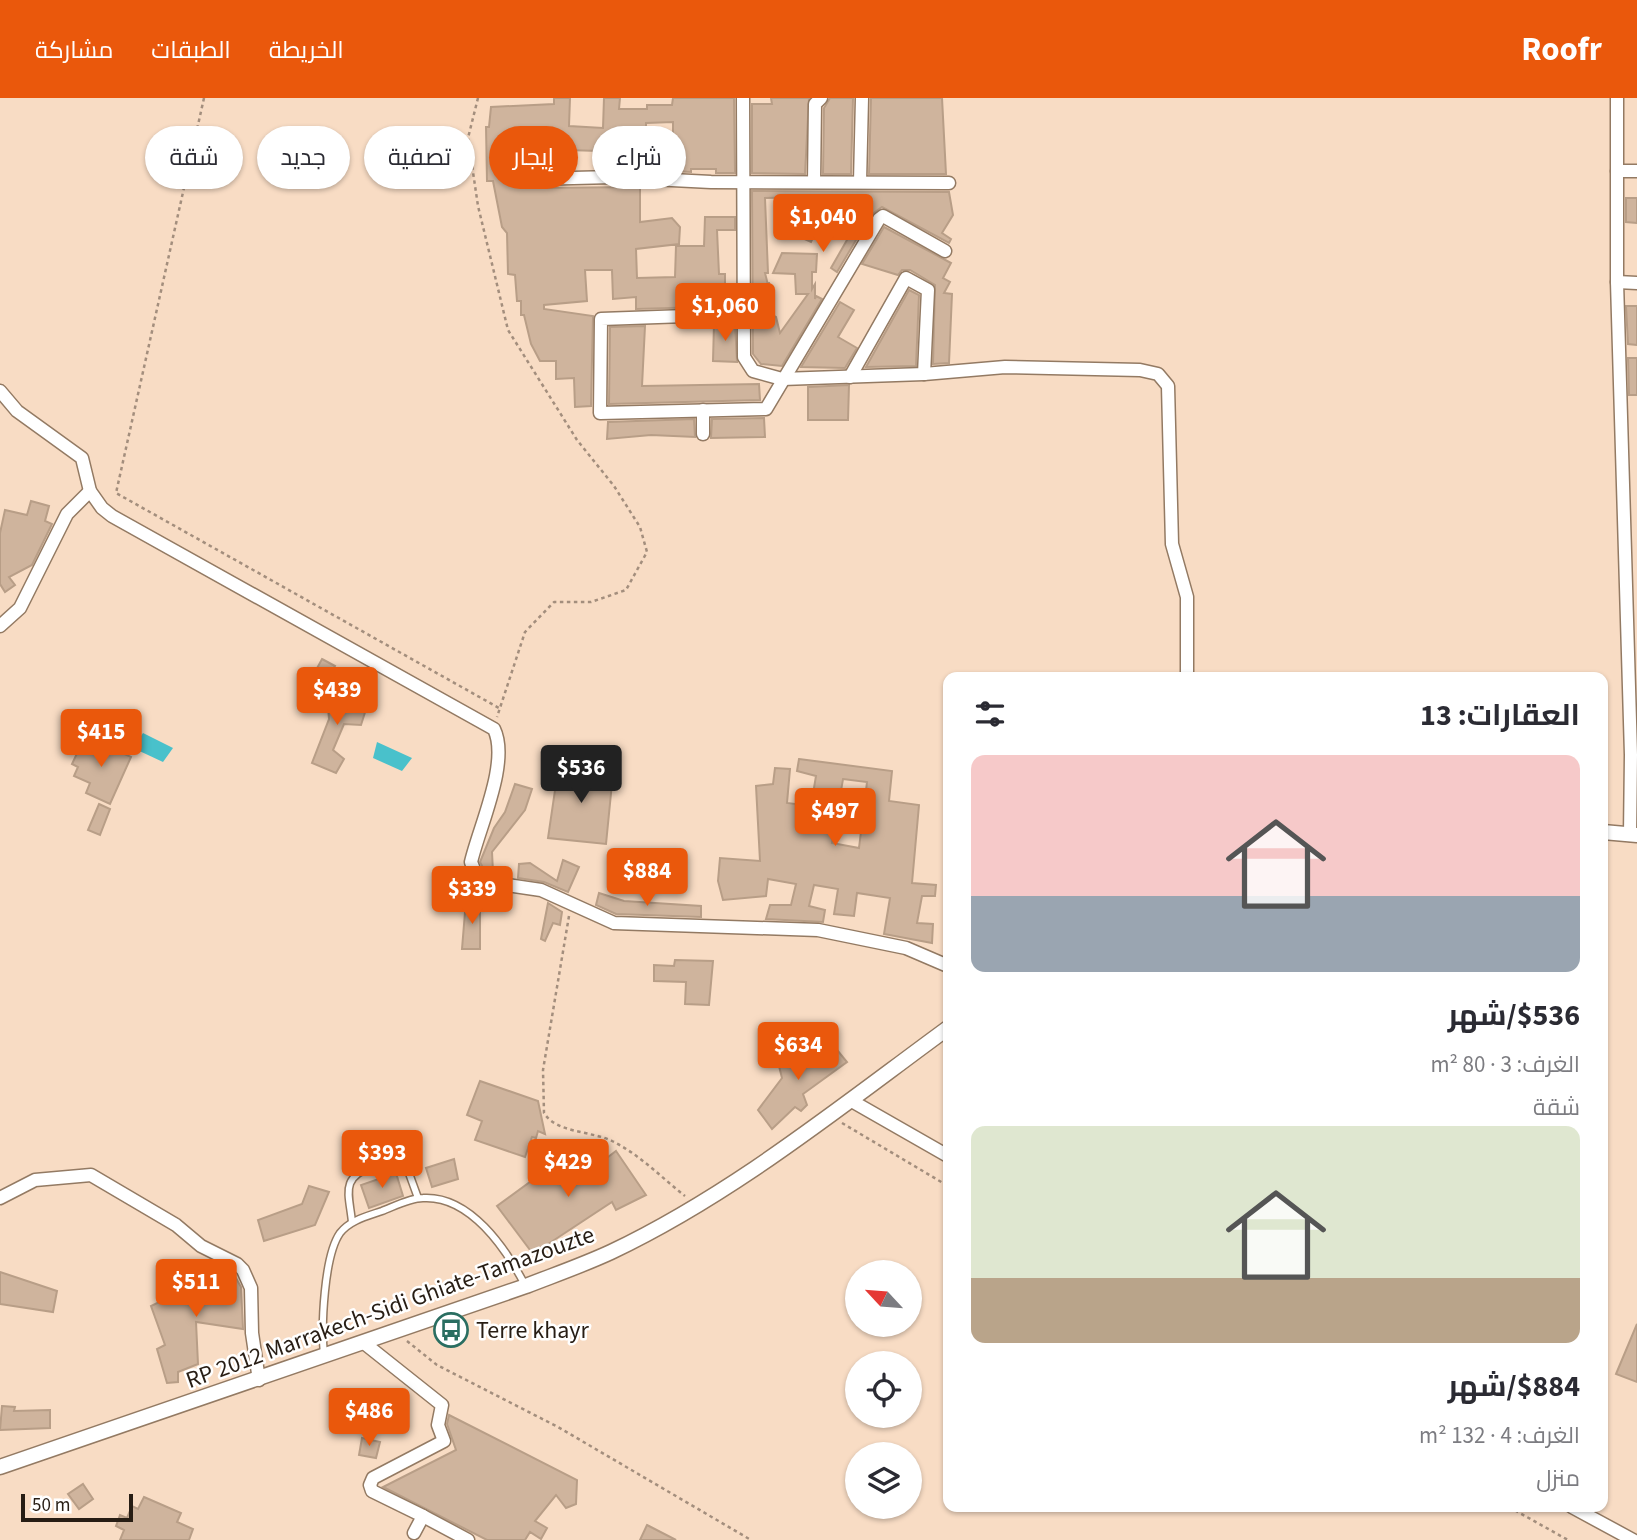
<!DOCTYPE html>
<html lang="ar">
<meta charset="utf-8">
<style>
:root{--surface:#fff;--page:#f2f2f3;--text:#2b2b33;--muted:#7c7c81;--accent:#ea580c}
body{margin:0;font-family:"Source Sans 3",Cairo,sans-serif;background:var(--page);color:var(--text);direction:rtl;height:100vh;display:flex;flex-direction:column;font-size:26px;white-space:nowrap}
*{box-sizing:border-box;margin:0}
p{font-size:23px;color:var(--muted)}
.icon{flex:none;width:38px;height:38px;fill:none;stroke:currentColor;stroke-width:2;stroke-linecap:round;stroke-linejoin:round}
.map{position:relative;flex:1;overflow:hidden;direction:ltr}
.panel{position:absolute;left:943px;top:574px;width:665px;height:840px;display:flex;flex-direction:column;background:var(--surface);border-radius:14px;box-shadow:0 2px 5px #0004;direction:rtl}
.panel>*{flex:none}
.banner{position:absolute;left:21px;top:28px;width:665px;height:63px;direction:rtl;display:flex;gap:14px}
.needle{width:46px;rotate:296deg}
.controls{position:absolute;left:845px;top:1162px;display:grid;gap:14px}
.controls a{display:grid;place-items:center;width:77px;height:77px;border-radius:50%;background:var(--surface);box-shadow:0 2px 5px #0004;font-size:35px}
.scale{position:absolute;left:21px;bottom:18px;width:112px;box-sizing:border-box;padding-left:7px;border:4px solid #271d14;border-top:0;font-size:19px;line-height:24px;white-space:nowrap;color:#271d14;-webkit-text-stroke:5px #fff;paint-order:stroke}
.price{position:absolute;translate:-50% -60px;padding:0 16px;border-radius:7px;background:var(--accent);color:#fff;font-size:23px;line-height:46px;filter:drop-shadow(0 2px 4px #0008)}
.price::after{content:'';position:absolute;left:50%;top:42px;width:21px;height:16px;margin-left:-10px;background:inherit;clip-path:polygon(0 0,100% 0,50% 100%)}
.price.current{background:#222;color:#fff}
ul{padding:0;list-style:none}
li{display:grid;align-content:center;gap:14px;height:371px;padding:0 28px}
li span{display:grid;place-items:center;height:217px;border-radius:14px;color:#555}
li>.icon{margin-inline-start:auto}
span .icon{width:126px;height:126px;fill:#fffc;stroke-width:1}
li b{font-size:30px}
h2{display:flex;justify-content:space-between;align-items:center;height:84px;padding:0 28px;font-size:30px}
.chip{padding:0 24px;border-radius:32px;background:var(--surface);box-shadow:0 2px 5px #0004;font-size:24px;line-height:63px}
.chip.current{background:var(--accent);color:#fff}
header{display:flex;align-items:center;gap:42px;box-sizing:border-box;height:98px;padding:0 35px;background:var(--accent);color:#fff}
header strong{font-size:33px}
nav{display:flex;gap:38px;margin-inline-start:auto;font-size:24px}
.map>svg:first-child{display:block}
.water{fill:#49c1cb}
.building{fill:#cfb49d;stroke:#b89e87;stroke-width:2;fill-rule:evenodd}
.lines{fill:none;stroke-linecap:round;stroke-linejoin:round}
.service-casing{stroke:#937a63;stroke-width:9}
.minor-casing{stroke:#937a63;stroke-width:15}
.tertiary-casing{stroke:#937a63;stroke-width:17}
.path{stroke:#a38e7d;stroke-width:2.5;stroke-dasharray:3.5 3.5;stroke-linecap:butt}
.service{stroke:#fff;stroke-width:6}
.minor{stroke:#fff;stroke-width:12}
.tertiary{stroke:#fff;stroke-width:14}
.labels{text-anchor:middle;stroke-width:5;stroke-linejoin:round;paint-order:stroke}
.street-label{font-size:24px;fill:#271d14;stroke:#fff}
.poi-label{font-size:24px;fill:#271d14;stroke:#fff;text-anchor:start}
</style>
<header>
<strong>Roofr</strong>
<nav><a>الخريطة</a><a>الطبقات</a><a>مشاركة</a></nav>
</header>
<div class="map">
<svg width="1637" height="1442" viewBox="0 0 1637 1442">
<rect width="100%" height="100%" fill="#f8dcc4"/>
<g class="water">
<polygon points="143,635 173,650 163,664 133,650"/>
<polygon points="377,644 412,660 402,673 373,660"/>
</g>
<g class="building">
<polygon points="554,0 570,0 569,28 603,30 604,0 620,0 619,11 647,11 647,7 672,7 673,0 734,0 735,75 716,75 716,71 691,71 691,74 650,72 651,59 673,61 673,24 646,25 646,53 619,56 619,71 599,71 599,53 568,52 568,71 533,72 525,77 526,86 533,90 640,89 640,124 672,120 680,129 679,146 636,151 637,180 675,179 676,148 704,148 705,119 735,119 735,132 717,132 719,176 725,176 725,199 735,198 735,208 636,211 636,199 613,201 612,172 585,172 587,203 544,207 544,211 593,218 591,308 575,309 574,280 556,281 556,263 540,263 531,246 524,217 521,217 521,203 517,203 515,177 508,176 507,135 502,129 493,83 487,83 486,29 489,29 491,9 554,6"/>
<polygon points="771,0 809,0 805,76 752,75 752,6 772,6"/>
<polygon points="830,0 853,0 851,76 823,76 824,10"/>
<polygon points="871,0 942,0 946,76 869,76"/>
<polygon points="752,93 949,94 953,117 942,135 951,141 949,145 882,109 871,117 837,174 831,170 867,107 827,108 811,144 791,135 806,99 765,100 768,175 765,175 768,187 769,184 772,217 776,219 780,235 808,196 796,196 795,176 773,175 782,155 817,156 816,174 812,174 812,191 815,186 815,201 816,198 822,201 782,268 761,266 753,256"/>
<polygon points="1626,100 1637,100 1637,125 1626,124"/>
<polygon points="884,129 951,165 943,180 950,184 944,195 952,196 949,265 933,266 935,187 910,172 902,172 898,177 862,166"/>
<polygon points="909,192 919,197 916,268 866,269"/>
<polygon points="840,204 854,212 838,239 857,250 845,270 801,269"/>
<polygon points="1626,208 1637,208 1637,247 1628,246"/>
<polygon points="735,225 737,264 713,263 714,226"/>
<polygon points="645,228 642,288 759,286 760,302 609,306 610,229"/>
<polygon points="1628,260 1637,260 1637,297 1629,297"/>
<polygon points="849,287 848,322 808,322 808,289"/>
<polygon points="764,320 765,339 711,340 712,321"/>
<polygon points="694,321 695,339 651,337 607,341 608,324"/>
<polygon points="31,403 49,408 45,423 52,426 32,467 9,479 15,487 5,494 0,486 0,435 5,412 27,417"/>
<polygon points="322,561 335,568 323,590 310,583"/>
<polygon points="326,586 367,608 361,627 344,626 333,652 344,661 336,675 312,665 329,621"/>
<polygon points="93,641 131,659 110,706 86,695 90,685 74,678 78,669 72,666 81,647 89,650"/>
<path d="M 799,661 L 892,673 L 889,703 L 919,707 L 912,785 L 936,787 L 935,798 L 922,798 L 917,825 L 933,826 L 932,845 L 884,836 L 890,800 L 857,795 L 854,818 L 834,816 L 838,791 L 814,787 L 809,808 L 825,812 L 823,824 L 766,821 L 770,807 L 791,807 L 796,786 L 768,781 L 766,798 L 723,802 L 718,783 L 720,760 L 760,763 L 756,688 L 773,686 L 775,670 L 790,671 L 787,705 L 811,708 L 816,678 L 797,673 ZM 843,681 L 867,684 L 859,750 L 832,745 Z"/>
<polygon points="559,665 613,675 606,746 548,740"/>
<polygon points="515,686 532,691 525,712 492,754 493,774 483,770 480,764 494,730 505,714"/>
<polygon points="99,706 110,711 100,737 88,732"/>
<polygon points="563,762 579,769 568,794 544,784 518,780 519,766 530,765 557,783"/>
<polygon points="599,795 624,803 701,808 701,819 616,816 596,807"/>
<polygon points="466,802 480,805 480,851 462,851"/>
<polygon points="548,805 562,814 560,827 553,825 545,843 541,841"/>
<polygon points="675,862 713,863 709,907 685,906 686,884 654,883 654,867 674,868"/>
<polygon points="833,947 847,964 803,996 807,1007 801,1013 795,1009 772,1031 758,1012 782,980 777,960 796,960 810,950 819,960"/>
<polygon points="480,983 538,1003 545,1036 538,1033 536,1040 532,1039 525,1059 475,1042 482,1023 467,1017"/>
<polygon points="616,1053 646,1097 616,1112 612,1104 533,1156 497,1108 571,1054 586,1076"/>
<polygon points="454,1061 458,1081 432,1089 426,1070"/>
<polygon points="396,1075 403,1098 369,1110 361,1087"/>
<polygon points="309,1088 329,1094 315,1127 264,1143 258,1122 302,1106"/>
<polygon points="223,1173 232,1173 241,1189 243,1231 196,1224 198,1266 178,1274 178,1284 167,1285 157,1251 165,1247 151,1208"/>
<polygon points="0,1174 57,1193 53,1214 0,1206"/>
<polygon points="1637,1226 1637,1284 1616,1276"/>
<polygon points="2,1308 15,1309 14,1313 50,1312 50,1330 0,1332"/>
<polygon points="449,1317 577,1382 576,1406 566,1410 556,1397 535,1423 547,1430 541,1441 530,1434 525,1442 487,1442 383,1389 456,1352 447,1326"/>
<polygon points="362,1340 380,1344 376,1360 359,1357"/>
<polygon points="83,1386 93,1401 79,1411 68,1396"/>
<polygon points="144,1399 181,1415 177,1424 193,1431 189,1442 120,1442 124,1432 116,1428 120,1417 127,1420 132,1408 138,1411"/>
<polygon points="647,1427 676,1442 640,1442"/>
</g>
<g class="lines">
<g class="service-casing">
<g id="service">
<path d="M 352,1124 C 349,1095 340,1080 373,1068 C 382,1064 391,1059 400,1061 L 406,1067 L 418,1100"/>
<path d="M 324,1257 C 321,1228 324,1158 340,1135 C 350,1122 368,1118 382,1113 C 395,1108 410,1100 423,1100 C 470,1097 506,1151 525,1187"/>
</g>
</g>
<g class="minor-casing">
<g id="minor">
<polyline points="743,0 744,259 753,273 782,281 924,276 1005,269 1140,272 1158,276 1168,288 1172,446 1187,499 1187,579"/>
<polyline points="1617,0 1617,184 1631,657 1630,737"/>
<polyline points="1617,73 1637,73"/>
<polyline points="533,81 613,79 711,84 949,85"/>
<polyline points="814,84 815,6 821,0"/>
<polyline points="860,84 862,0"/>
<polyline points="1617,184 1637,185"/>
<polyline points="743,216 601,221 600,315 766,311 879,121 883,118 945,153"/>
<polyline points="850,279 906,180 928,192 924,276"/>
<path d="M 0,293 L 17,313 L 82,360 L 90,393 L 102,410 L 112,418 L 494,631 C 510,664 479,729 471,764 L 476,777 L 494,785 L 541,792 L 614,825 L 818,832 L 906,850 L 948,868"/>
<polyline points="703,336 703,312"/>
<polyline points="0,528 20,510 67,416 90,393"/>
<polyline points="850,1002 948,1058"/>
<polyline points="0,1100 35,1082 91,1077 176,1127 201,1148 237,1166 243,1172 251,1190 252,1235 259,1282"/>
<polyline points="364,1245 442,1307 438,1327 444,1343 373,1380 370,1387 372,1393 423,1418 414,1435"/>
<polyline points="1572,1409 1633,1442"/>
<polyline points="423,1418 468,1442"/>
</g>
</g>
<g class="tertiary-casing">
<g id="tertiary">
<polyline points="1603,734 1637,737"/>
<path d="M 0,1369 L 526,1188 C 554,1177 583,1167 611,1154 C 733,1096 840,1009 948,930"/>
</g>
</g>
<g class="path">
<polyline points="204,0 116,395 499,610"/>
<polyline points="478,0 468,40 478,108 508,232 577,342 614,388 640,429 647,454 626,492 591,504 554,504 525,534 497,619"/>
<path d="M 569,818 L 543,972 L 544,1015 C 556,1035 592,1033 612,1043 C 639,1056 662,1080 685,1098"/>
<polyline points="842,1025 948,1088"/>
<polyline points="407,1243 437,1267 558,1329 751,1442"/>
<polyline points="1509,1409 1568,1442"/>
</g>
<use href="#service" class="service"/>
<use href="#minor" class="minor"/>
<use href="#tertiary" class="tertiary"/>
</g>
<defs>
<g id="bus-ring" transform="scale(1.75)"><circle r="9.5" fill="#fff" stroke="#2a6e61" stroke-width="1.5"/><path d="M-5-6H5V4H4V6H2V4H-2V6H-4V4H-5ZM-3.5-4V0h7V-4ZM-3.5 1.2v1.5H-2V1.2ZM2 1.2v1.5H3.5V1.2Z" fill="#2a6e61"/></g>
</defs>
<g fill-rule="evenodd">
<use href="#bus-ring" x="451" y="1232"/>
</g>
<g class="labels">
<g class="street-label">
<text transform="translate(390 1209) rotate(-20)" y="8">RP 2012 Marrakech-Sidi Ghiate-Tamazouzte</text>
</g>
<g class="poi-label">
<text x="476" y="1240">Terre khayr</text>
</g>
</g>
</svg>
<div class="controls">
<a><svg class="needle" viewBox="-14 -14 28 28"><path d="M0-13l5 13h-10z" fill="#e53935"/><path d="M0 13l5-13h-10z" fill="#7c7c81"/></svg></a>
<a><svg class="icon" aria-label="locate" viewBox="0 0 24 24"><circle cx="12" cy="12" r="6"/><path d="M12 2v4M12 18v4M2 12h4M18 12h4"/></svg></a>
<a><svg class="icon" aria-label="layers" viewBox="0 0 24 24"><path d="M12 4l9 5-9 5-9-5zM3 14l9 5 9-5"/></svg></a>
</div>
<div class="scale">50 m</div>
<b class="price" style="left:823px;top:156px">$1,040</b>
<b class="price" style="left:725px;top:245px">$1,060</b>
<b class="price" style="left:337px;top:629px">$439</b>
<b class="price" style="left:101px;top:671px">$415</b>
<b class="price current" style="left:581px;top:707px">$536</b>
<b class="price" style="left:835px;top:750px">$497</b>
<b class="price" style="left:647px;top:810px">$884</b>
<b class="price" style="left:472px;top:828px">$339</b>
<b class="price" style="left:798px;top:984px">$634</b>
<b class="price" style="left:382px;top:1092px">$393</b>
<b class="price" style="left:568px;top:1101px">$429</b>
<b class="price" style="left:196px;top:1221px">$511</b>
<b class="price" style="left:369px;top:1350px">$486</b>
<div class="banner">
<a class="chip">شراء</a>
<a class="chip current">إيجار</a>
<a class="chip">تصفية</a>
<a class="chip">جديد</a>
<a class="chip">شقة</a>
</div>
<section class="panel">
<h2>العقارات: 13<svg class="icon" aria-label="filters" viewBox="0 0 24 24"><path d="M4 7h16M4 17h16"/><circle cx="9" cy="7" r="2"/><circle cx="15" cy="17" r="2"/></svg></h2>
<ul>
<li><span style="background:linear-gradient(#f6c9c9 65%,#9aa5b1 0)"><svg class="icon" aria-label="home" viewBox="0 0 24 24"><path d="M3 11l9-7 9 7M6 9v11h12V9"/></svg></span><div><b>$536/شهر</b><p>الغرف: 3 · 80 m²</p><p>شقة</p></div></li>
<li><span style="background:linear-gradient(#dfe7d0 70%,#b9a48a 0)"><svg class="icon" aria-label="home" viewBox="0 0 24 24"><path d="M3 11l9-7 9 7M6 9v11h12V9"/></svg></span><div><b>$884/شهر</b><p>الغرف: 4 · 132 m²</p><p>منزل</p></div></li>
</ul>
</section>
</div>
